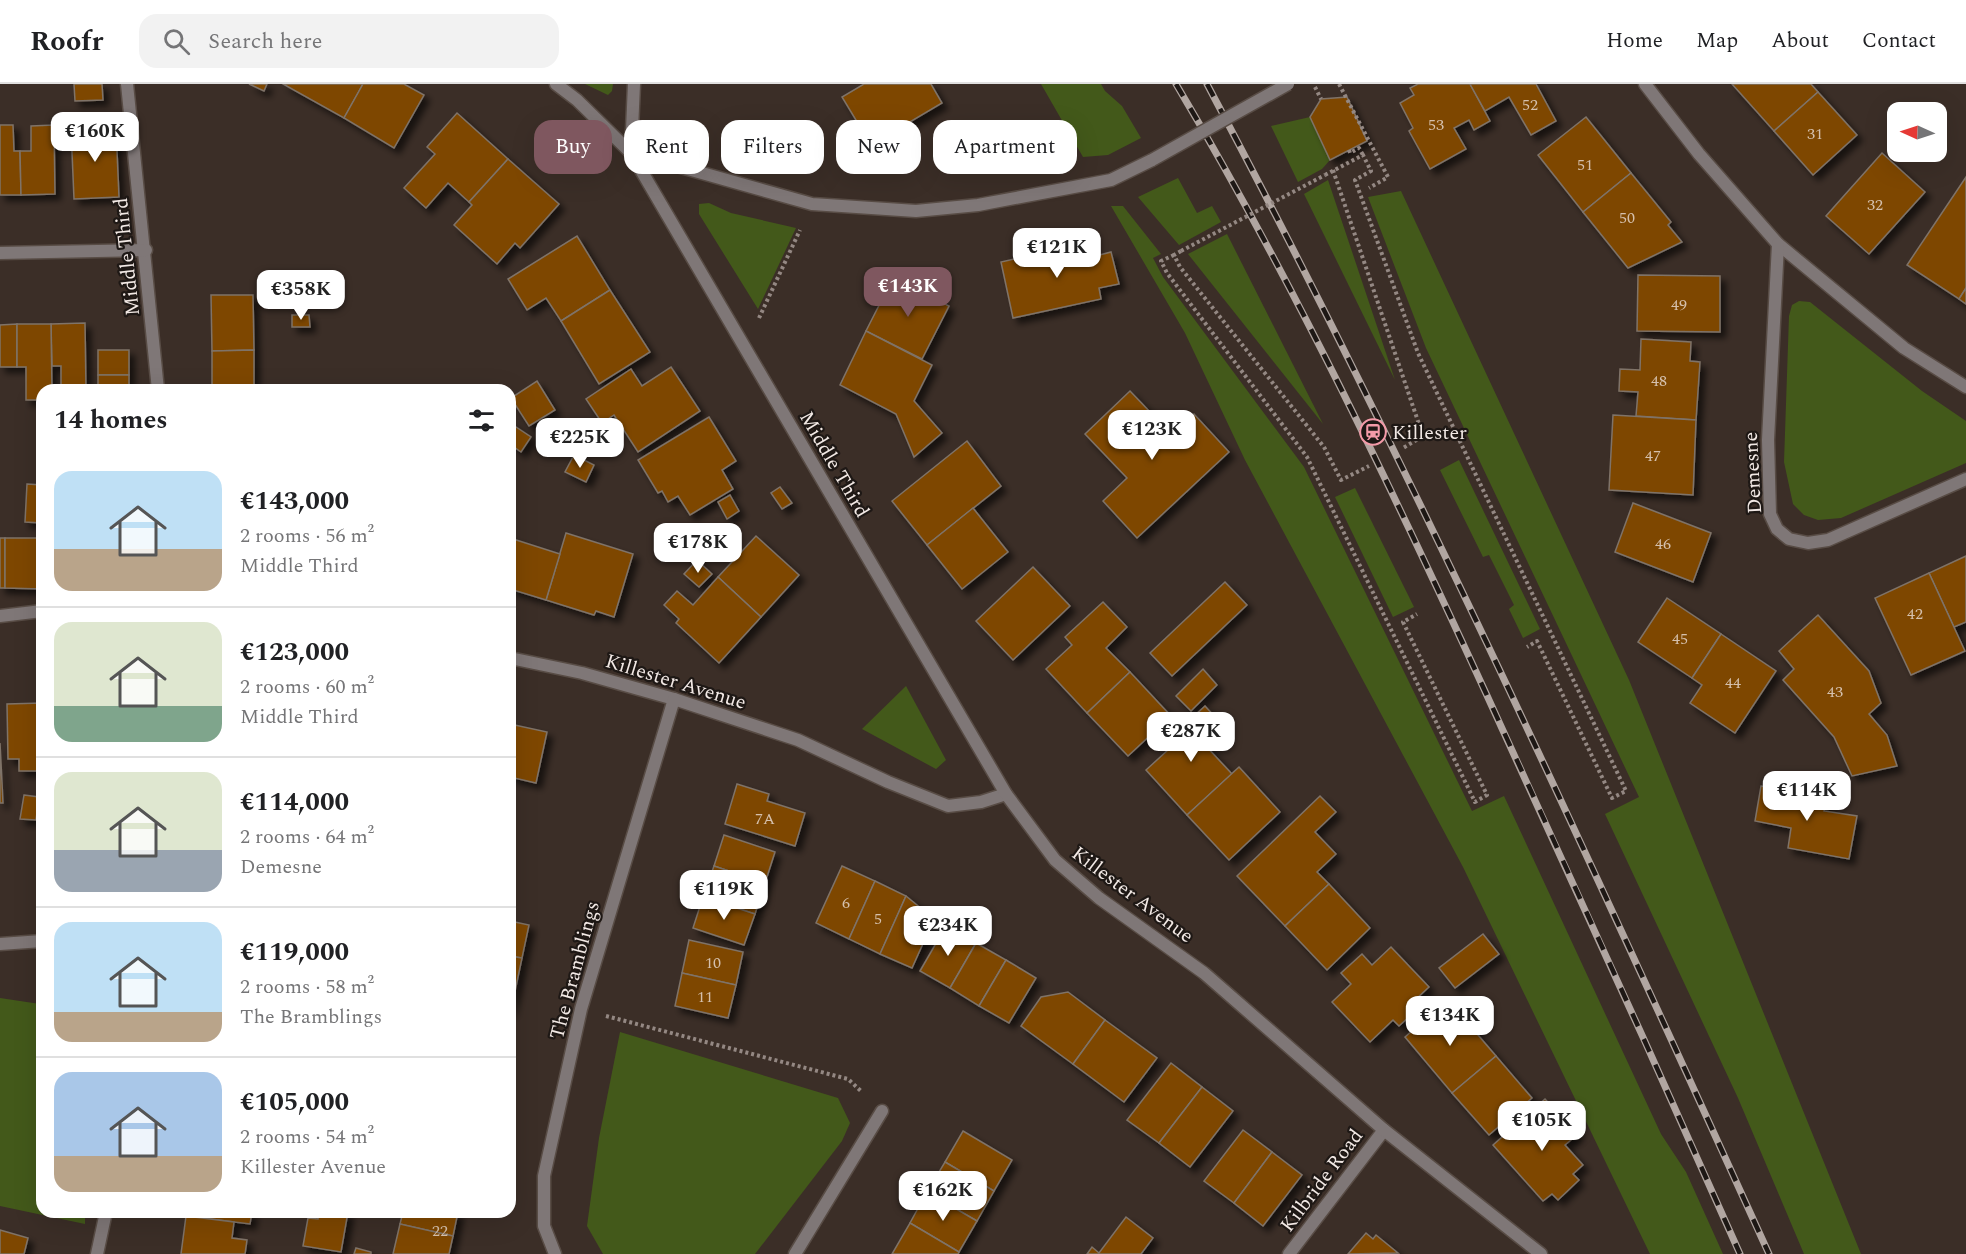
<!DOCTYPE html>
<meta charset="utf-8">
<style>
:root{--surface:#fff;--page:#f2f2f2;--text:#202124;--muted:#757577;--line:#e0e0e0;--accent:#7f575f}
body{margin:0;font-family:Spectral,serif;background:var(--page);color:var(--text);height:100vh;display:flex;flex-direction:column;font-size:22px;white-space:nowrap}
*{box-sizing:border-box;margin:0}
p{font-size:20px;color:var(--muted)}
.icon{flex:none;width:33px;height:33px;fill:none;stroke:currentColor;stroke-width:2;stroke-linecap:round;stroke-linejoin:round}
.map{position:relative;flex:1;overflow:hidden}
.sheet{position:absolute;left:36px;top:300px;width:480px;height:834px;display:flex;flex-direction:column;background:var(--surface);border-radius:18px;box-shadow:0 6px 24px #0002}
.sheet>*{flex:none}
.guide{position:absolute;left:534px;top:36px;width:570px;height:54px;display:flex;gap:12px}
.needle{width:39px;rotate:273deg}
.fabs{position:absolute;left:1887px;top:18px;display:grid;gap:12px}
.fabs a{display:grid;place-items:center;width:60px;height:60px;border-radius:12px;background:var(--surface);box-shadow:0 6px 24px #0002;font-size:30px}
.price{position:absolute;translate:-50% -51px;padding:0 14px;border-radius:12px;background:#fff;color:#222;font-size:20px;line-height:39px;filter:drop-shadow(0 2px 3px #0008)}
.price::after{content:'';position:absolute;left:50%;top:36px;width:18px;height:14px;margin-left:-9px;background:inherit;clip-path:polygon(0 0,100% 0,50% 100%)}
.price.selected{background:var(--accent);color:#fff}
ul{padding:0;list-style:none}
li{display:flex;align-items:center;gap:18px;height:150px;padding:0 18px}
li+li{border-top:2px solid var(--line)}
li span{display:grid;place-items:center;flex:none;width:168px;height:120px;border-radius:18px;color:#555}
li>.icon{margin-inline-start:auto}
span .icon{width:72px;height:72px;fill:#fffc;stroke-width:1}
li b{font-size:26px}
h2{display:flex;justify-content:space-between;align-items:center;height:72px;padding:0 18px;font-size:26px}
.chip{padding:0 21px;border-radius:18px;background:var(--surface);box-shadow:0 6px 24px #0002;font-size:21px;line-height:54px}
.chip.selected{background:var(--accent);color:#fff}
header{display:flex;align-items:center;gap:36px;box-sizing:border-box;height:84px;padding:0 30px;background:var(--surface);border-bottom:2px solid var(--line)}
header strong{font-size:28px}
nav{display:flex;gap:33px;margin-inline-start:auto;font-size:21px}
.search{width:420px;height:54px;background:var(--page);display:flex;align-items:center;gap:15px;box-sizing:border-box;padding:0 21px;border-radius:18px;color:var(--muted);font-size:22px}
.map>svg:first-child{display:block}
.green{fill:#43591a}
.building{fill:#7e4700;stroke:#7f7368;stroke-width:1.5;filter:url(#shadow)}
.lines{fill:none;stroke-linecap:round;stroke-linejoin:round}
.minor-casing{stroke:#584c45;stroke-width:15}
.tertiary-casing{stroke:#584c45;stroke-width:15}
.path{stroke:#948883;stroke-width:4;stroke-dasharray:3 3;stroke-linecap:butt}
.minor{stroke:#7f7777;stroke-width:12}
.tertiary{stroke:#7f7777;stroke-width:12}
.rail-casing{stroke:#b1a6a1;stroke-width:7}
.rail{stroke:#1e1815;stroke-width:4.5;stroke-dasharray:14;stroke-linecap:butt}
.minor-bridge-casing{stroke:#584c45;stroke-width:15;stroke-linecap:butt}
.path-bridge{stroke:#948883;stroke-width:4;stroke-dasharray:3 3;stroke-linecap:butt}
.minor-bridge{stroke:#7f7777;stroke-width:12}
.labels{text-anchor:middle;stroke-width:4.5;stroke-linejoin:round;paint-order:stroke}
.number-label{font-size:16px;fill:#d5c0ac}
.street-label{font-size:20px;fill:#f2e9e5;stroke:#1e1815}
.poi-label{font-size:20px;fill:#f2e9e5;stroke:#1e1815;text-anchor:start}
</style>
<header>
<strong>Roofr</strong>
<div class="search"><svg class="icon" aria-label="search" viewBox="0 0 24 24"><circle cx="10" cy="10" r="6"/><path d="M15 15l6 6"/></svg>Search here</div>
<nav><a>Home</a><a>Map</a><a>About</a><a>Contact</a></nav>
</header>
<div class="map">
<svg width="1966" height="1170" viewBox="0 0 1966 1170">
<defs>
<filter id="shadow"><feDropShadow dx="5.5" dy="5.5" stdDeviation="3" flood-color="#0009"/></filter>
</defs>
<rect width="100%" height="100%" fill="#3b2e27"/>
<g class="green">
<polygon points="585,0 613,0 612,7 608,11"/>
<polygon points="1041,0 1101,0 1105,7 1122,22 1141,54 1108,71 1083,73"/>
<polygon points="1310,33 1330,76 1322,85 1298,98 1271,42"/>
<polygon points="1178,94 1197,129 1212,122 1221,138 1179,161 1138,113"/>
<polygon points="1328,96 1395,296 1304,110"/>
<polygon points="1401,107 1629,596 1861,1170 1804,1170 1738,1014 1605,730 1639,713 1426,264 1368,113"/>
<polygon points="709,119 731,129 796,144 758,225 699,130 699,120"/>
<polygon points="1111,122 1123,122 1161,170 1153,174 1163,193 1304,383 1472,727 1504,712 1661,1050 1686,1088 1723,1170 1650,1170 1463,783 1245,376 1185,249"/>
<polygon points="1227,150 1323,340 1188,170"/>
<polygon points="1799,217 1810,218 1922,307 1966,337 1966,379 1841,434 1818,436 1804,431 1793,420 1784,378 1789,232 1792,221"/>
<polygon points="1459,376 1540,545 1523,554 1509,525 1514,521 1489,471 1483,473 1440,386"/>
<polygon points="1355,404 1414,523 1393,533 1335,413"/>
<polygon points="906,602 946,676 936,685 862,645"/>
<polygon points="0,914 40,920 42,923 42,1128 85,1128 85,1140 0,1122"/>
<polygon points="620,948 838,1014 850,1039 842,1057 755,1170 603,1170 587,1142 599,1054"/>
</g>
<g class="building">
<polygon points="74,0 102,0 103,16 75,17"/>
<polygon points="249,0 267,0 264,7"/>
<polygon points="283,0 363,0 344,34"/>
<polygon points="363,0 404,0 424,11 394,64 344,34"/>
<polygon points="864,0 931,0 942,19 871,61 842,13"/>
<polygon points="1418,0 1470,0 1490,37 1474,46 1469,36 1454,44 1466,65 1430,85 1409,47 1413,44 1400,19 1414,11 1410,4"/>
<polygon points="1470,0 1536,0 1556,37 1531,51 1509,13 1485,27"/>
<polygon points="1732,0 1811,0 1818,8 1774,47"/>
<polygon points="1818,8 1857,51 1813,91 1774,47"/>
<polygon points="1347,13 1367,57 1330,76 1310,33 1321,15"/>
<polygon points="457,29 508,75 469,118 448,99 426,124 404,104 435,70 427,63"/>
<polygon points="1586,33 1631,89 1583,128 1538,71"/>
<polygon points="0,41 13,41 14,67 20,67 21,111 0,111"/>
<polygon points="54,41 55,110 21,111 20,67 31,67 31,42"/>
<polygon points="116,44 119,113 74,115 71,45"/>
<polygon points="1882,69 1925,108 1869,170 1826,132"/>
<polygon points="508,75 559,120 520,164 515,159 497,180 454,141 472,121 469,118"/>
<polygon points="1631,89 1671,138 1668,141 1682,158 1628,184 1583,128"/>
<polygon points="1966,93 1966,204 1959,215 1907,181"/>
<polygon points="577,152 610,206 561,237 546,214 527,226 508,195"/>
<polygon points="1089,158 1092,173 1111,168 1119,200 1099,204 1101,215 1013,234 1001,178"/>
<polygon points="1638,191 1720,192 1720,248 1637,247"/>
<polygon points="893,194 949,222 922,275 866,247"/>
<polygon points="1966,204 1966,220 1959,215"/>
<polygon points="610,206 650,268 599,300 561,237"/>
<polygon points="211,211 253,211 254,266 212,267"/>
<polygon points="292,231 309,231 310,243 292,243"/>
<polygon points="85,239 86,306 61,306 61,282 52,282 51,240"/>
<polygon points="17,240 17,283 0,283 0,241"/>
<polygon points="17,240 51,240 52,306 42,306 42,316 26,316 26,283 17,283"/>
<polygon points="866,247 932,281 914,317 942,349 914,373 896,330 840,301"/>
<polygon points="1641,255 1691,258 1690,277 1700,278 1696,336 1636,332 1638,308 1619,307 1620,285 1640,286"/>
<rect x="98" y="266" width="31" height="25"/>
<polygon points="254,266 254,306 212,306 212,267"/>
<polygon points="671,283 700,327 638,368 614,331 602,339 586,315 631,285 642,302"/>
<rect x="98" y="291" width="31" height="15"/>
<polygon points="537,297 555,326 529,342 511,314"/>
<polygon points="1130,307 1172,351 1194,330 1229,368 1137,454 1103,417 1127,394 1085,350"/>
<polygon points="1613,331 1696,336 1693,411 1609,406"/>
<polygon points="709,333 736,377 722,386 733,405 690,431 678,412 668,418 662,407 658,409 638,376"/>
<polygon points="510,339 531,353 521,368 510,360"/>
<polygon points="967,357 1001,402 927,461 892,417"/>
<polygon points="574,371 594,381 586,398 565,388"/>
<polygon points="27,400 42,401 42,439 25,438"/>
<polygon points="780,403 792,419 782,425 771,409"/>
<polygon points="730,411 739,427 727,435 718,418"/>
<polygon points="1633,419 1711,449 1693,498 1615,468"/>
<polygon points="973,424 1008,468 962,505 927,461"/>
<polygon points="566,449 633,470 614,533 596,527 594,531 546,516"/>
<polygon points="756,452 799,491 761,533 718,493"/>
<rect x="0" y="454" width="5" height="50"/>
<polygon points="5,454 42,454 42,505 5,504"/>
<polygon points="510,454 560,470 546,516 510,505"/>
<polygon points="1966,472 1966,538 1954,543 1929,489"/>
<polygon points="697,476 712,490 699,503 684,490"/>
<polygon points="1033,483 1070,522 1013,576 976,537"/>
<polygon points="1929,489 1965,567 1911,591 1875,514"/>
<polygon points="718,493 761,533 719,579 676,539 679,535 664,521 677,507 693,521"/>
<polygon points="1225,498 1247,521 1172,592 1150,569"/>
<polygon points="1667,514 1721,550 1692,594 1638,558"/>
<polygon points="1103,518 1127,543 1106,564 1130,588 1087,629 1046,585 1072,561 1065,553"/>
<polygon points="1818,531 1869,587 1881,619 1869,630 1887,651 1897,682 1852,692 1834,653 1783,596 1794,585 1779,567"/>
<polygon points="1721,550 1776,587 1735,649 1690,619 1702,601 1692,594"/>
<polygon points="1203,585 1217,601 1191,627 1176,612"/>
<polygon points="1130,588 1171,632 1128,672 1087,629"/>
<polygon points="42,619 40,687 19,687 19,675 8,675 7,620"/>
<polygon points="1205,622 1224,643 1205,661 1232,690 1187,731 1146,686 1169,665 1164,660"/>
<polygon points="510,640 547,648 536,699 510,693"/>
<polygon points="0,659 3,719 0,719"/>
<polygon points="1239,683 1280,728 1229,776 1187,731"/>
<polygon points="737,700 769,710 767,717 805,729 795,762 725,740"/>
<polygon points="1761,702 1827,714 1824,727 1857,732 1849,775 1788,764 1791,744 1755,737"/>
<polygon points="24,711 39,713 36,736 20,735"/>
<polygon points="1320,712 1336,728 1315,748 1336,770 1317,788 1329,800 1285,842 1237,792"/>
<polygon points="724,751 775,768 765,799 714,782"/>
<polygon points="714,782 765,799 755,830 703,813"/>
<polygon points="842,782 875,797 849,855 816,839"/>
<polygon points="875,797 906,812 880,870 849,855"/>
<polygon points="1329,800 1370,844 1327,886 1285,842"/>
<polygon points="906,812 934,835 912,884 880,870"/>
<polygon points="703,813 755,830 744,861 693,844"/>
<polygon points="510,837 529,841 522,874 510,872"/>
<polygon points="946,842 976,859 950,904 920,887"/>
<polygon points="1483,850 1499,870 1455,904 1439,884"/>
<polygon points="689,856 743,868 736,901 682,889"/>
<polygon points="976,859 1006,876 979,922 950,904"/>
<polygon points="1391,863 1429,903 1415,916 1421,922 1399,942 1393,936 1370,958 1332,918 1351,900 1341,889 1362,870 1372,881"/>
<polygon points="510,872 522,874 515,907 510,906"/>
<polygon points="1006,876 1036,894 1009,939 979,922"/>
<polygon points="682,889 736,901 728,934 675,922"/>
<polygon points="510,906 515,907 510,928"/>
<polygon points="1068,908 1105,936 1073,980 1021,942 1041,913"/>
<polygon points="1448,916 1496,972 1452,1009 1405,953"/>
<polygon points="1105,936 1157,974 1124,1018 1073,980"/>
<polygon points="1496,972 1532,1014 1489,1051 1452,1009"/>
<polygon points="1171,979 1202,1003 1159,1059 1127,1036"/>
<polygon points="1202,1003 1233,1027 1190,1083 1159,1059"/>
<polygon points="1545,1015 1577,1051 1565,1061 1583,1081 1573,1090 1579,1096 1558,1116 1552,1110 1543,1117 1493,1061"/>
<polygon points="1243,1046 1272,1068 1234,1119 1204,1097"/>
<polygon points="963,1047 1012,1076 994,1107 945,1078"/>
<polygon points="1272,1068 1302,1091 1263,1142 1234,1119"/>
<polygon points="945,1078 994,1107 977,1137 927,1108"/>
<polygon points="927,1108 977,1137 959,1168 910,1139"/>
<polygon points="186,1128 252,1128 250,1140 186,1132"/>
<polygon points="319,1128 348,1128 341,1168 303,1162 308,1134 318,1135"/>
<polygon points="403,1128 458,1128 453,1152 400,1140"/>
<polygon points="186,1132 234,1138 232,1154 247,1156 245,1170 181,1170"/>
<polygon points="1126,1133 1153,1154 1141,1170 1087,1170 1092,1163 1099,1169"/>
<polygon points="910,1139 959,1168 958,1170 892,1170"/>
<polygon points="400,1140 453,1152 449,1170 393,1170"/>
<polygon points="0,1146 28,1154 24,1170 0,1170"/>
<polygon points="1366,1149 1373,1155 1376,1151 1398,1169 1348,1170"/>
<polygon points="356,1164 371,1168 371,1170 354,1170"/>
</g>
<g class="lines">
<g class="minor-casing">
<g id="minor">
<polyline points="127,0 158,306"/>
<polyline points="634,0 631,69 812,120 916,127 978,121 1111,96 1152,76"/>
<polyline points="1645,0 1699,70 1778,160 1904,264 1966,303"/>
<polyline points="1778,160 1768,356 1770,430 1777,445 1789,455 1808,459 1828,456 1966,395"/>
<polyline points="0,169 146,166"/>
<polyline points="0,532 42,527"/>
<polyline points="510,574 582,589 674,615 798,656 888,698 948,722 981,718 1006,710"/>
<polyline points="0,860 42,857"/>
<polyline points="97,1170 106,1128"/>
<polyline points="555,1170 544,1142 544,1092 581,925 674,615"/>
<polyline points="795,1170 882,1027"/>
<polyline points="1289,1170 1384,1046"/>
</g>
</g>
<g class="tertiary-casing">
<polyline id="tertiary" points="556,0 577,16 631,69 1006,710 1055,776 1099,814 1204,889 1384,1046 1541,1170"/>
</g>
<g class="path">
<polyline points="1339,0 1388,93 1369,104"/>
<polyline points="1315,3 1321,15"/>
<polyline points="1349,66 1350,69 1359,64 1363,71"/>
<polyline points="1333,86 1423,352 1403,364"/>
<polyline points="1325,91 1363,71 1371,87 1355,96 1418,269 1626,707 1612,714 1537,557 1527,563"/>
<polyline points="1181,167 1174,171 1180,183 1324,363 1341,396 1369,382"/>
<polyline points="1174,171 1161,177 1167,189 1307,373 1475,718 1487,711 1403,538 1417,530"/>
<polyline points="759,234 800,146"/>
<polyline points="606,932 848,995 862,1008"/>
</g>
<use href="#minor" class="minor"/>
<use href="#tertiary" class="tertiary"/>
<g class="rail-casing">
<g id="rail">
<path d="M 1176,0 C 1292,195 1389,399 1484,605 C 1571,793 1656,981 1740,1170"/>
<path d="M 1207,0 C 1410,382 1590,776 1769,1170"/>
</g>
</g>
<use href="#rail" class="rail"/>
<g class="minor-bridge-casing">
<polyline id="minor-bridge" points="1152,76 1288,0"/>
</g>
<polyline class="path-bridge" points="1181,167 1325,91"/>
<use href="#minor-bridge" class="minor-bridge"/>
</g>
<defs>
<g id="station-ring" transform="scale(1.35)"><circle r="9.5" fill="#1e1815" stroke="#f39aa8" stroke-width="1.5"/><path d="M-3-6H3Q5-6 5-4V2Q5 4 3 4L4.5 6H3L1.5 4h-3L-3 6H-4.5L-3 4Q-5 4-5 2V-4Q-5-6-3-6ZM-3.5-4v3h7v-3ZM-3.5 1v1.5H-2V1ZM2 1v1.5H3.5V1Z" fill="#f39aa8"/></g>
</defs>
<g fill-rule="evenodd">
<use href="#station-ring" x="1373" y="348"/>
</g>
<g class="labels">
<g class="number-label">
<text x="1530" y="26">52</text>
<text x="1436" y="46">53</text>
<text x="1815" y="55">31</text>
<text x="1585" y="86">51</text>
<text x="1875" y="126">32</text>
<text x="1627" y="139">50</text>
<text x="1679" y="226">49</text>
<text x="1659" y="302">48</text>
<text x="1653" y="377">47</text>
<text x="1663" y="465">46</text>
<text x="1915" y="535">42</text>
<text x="1680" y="560">45</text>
<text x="1733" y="604">44</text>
<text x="1835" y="613">43</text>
<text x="765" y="740">7A</text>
<text x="846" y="824">6</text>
<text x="878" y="840">5</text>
<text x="713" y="884">10</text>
<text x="705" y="918">11</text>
<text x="440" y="1152">22</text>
</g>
<g class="street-label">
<text transform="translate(126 173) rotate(-96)" y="7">Middle Third</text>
<text transform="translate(835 380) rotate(60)" y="7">Middle Third</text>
<text transform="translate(1752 389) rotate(-93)" y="7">Demesne</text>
<text transform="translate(676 597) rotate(17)" y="7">Killester Avenue</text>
<text transform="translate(1133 810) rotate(37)" y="7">Killester Avenue</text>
<text transform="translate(574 886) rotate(-75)" y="7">The Bramblings</text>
<text transform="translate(1321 1096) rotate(-53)" y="7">Kilbride Road</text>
</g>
<g class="poi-label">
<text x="1392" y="355">Killester</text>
</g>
</g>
</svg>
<div class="fabs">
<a><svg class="needle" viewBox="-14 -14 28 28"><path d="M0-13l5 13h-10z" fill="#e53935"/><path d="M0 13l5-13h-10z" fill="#757577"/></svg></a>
</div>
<b class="price" style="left:95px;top:79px">€160K</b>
<b class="price" style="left:1057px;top:195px">€121K</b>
<b class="price selected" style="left:908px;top:234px">€143K</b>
<b class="price" style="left:301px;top:237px">€358K</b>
<b class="price" style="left:1152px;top:377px">€123K</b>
<b class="price" style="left:580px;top:385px">€225K</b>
<b class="price" style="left:698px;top:490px">€178K</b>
<b class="price" style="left:1191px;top:679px">€287K</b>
<b class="price" style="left:1807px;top:738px">€114K</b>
<b class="price" style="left:724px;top:837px">€119K</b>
<b class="price" style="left:948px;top:873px">€234K</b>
<b class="price" style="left:1450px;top:963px">€134K</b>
<b class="price" style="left:1542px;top:1068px">€105K</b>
<b class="price" style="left:943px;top:1138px">€162K</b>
<div class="guide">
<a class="chip selected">Buy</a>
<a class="chip">Rent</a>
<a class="chip">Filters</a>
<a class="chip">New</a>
<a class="chip">Apartment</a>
</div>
<section class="sheet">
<h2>14 homes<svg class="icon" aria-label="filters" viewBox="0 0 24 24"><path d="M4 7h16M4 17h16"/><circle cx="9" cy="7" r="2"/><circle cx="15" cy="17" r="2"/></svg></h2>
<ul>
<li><span style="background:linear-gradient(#bfe0f5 65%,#b9a48a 0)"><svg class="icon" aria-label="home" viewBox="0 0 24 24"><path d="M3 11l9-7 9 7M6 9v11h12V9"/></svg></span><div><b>€143,000</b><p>2 rooms · 56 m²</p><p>Middle Third</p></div></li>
<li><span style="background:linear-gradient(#dfe7d0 70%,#7fa58c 0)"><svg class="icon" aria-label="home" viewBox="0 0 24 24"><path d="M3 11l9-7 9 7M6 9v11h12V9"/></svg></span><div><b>€123,000</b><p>2 rooms · 60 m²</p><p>Middle Third</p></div></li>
<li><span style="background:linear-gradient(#dfe7d0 65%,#9aa5b1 0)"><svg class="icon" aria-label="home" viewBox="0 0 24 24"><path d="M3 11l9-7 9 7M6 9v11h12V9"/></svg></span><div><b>€114,000</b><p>2 rooms · 64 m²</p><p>Demesne</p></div></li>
<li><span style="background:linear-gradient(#bfe0f5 75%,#b9a48a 0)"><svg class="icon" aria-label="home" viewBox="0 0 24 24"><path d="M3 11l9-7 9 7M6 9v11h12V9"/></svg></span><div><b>€119,000</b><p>2 rooms · 58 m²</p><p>The Bramblings</p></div></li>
<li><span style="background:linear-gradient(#a9c7e8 70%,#b9a48a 0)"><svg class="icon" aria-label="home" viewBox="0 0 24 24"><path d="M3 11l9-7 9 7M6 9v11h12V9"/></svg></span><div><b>€105,000</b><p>2 rooms · 54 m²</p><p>Killester Avenue</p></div></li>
</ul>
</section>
</div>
